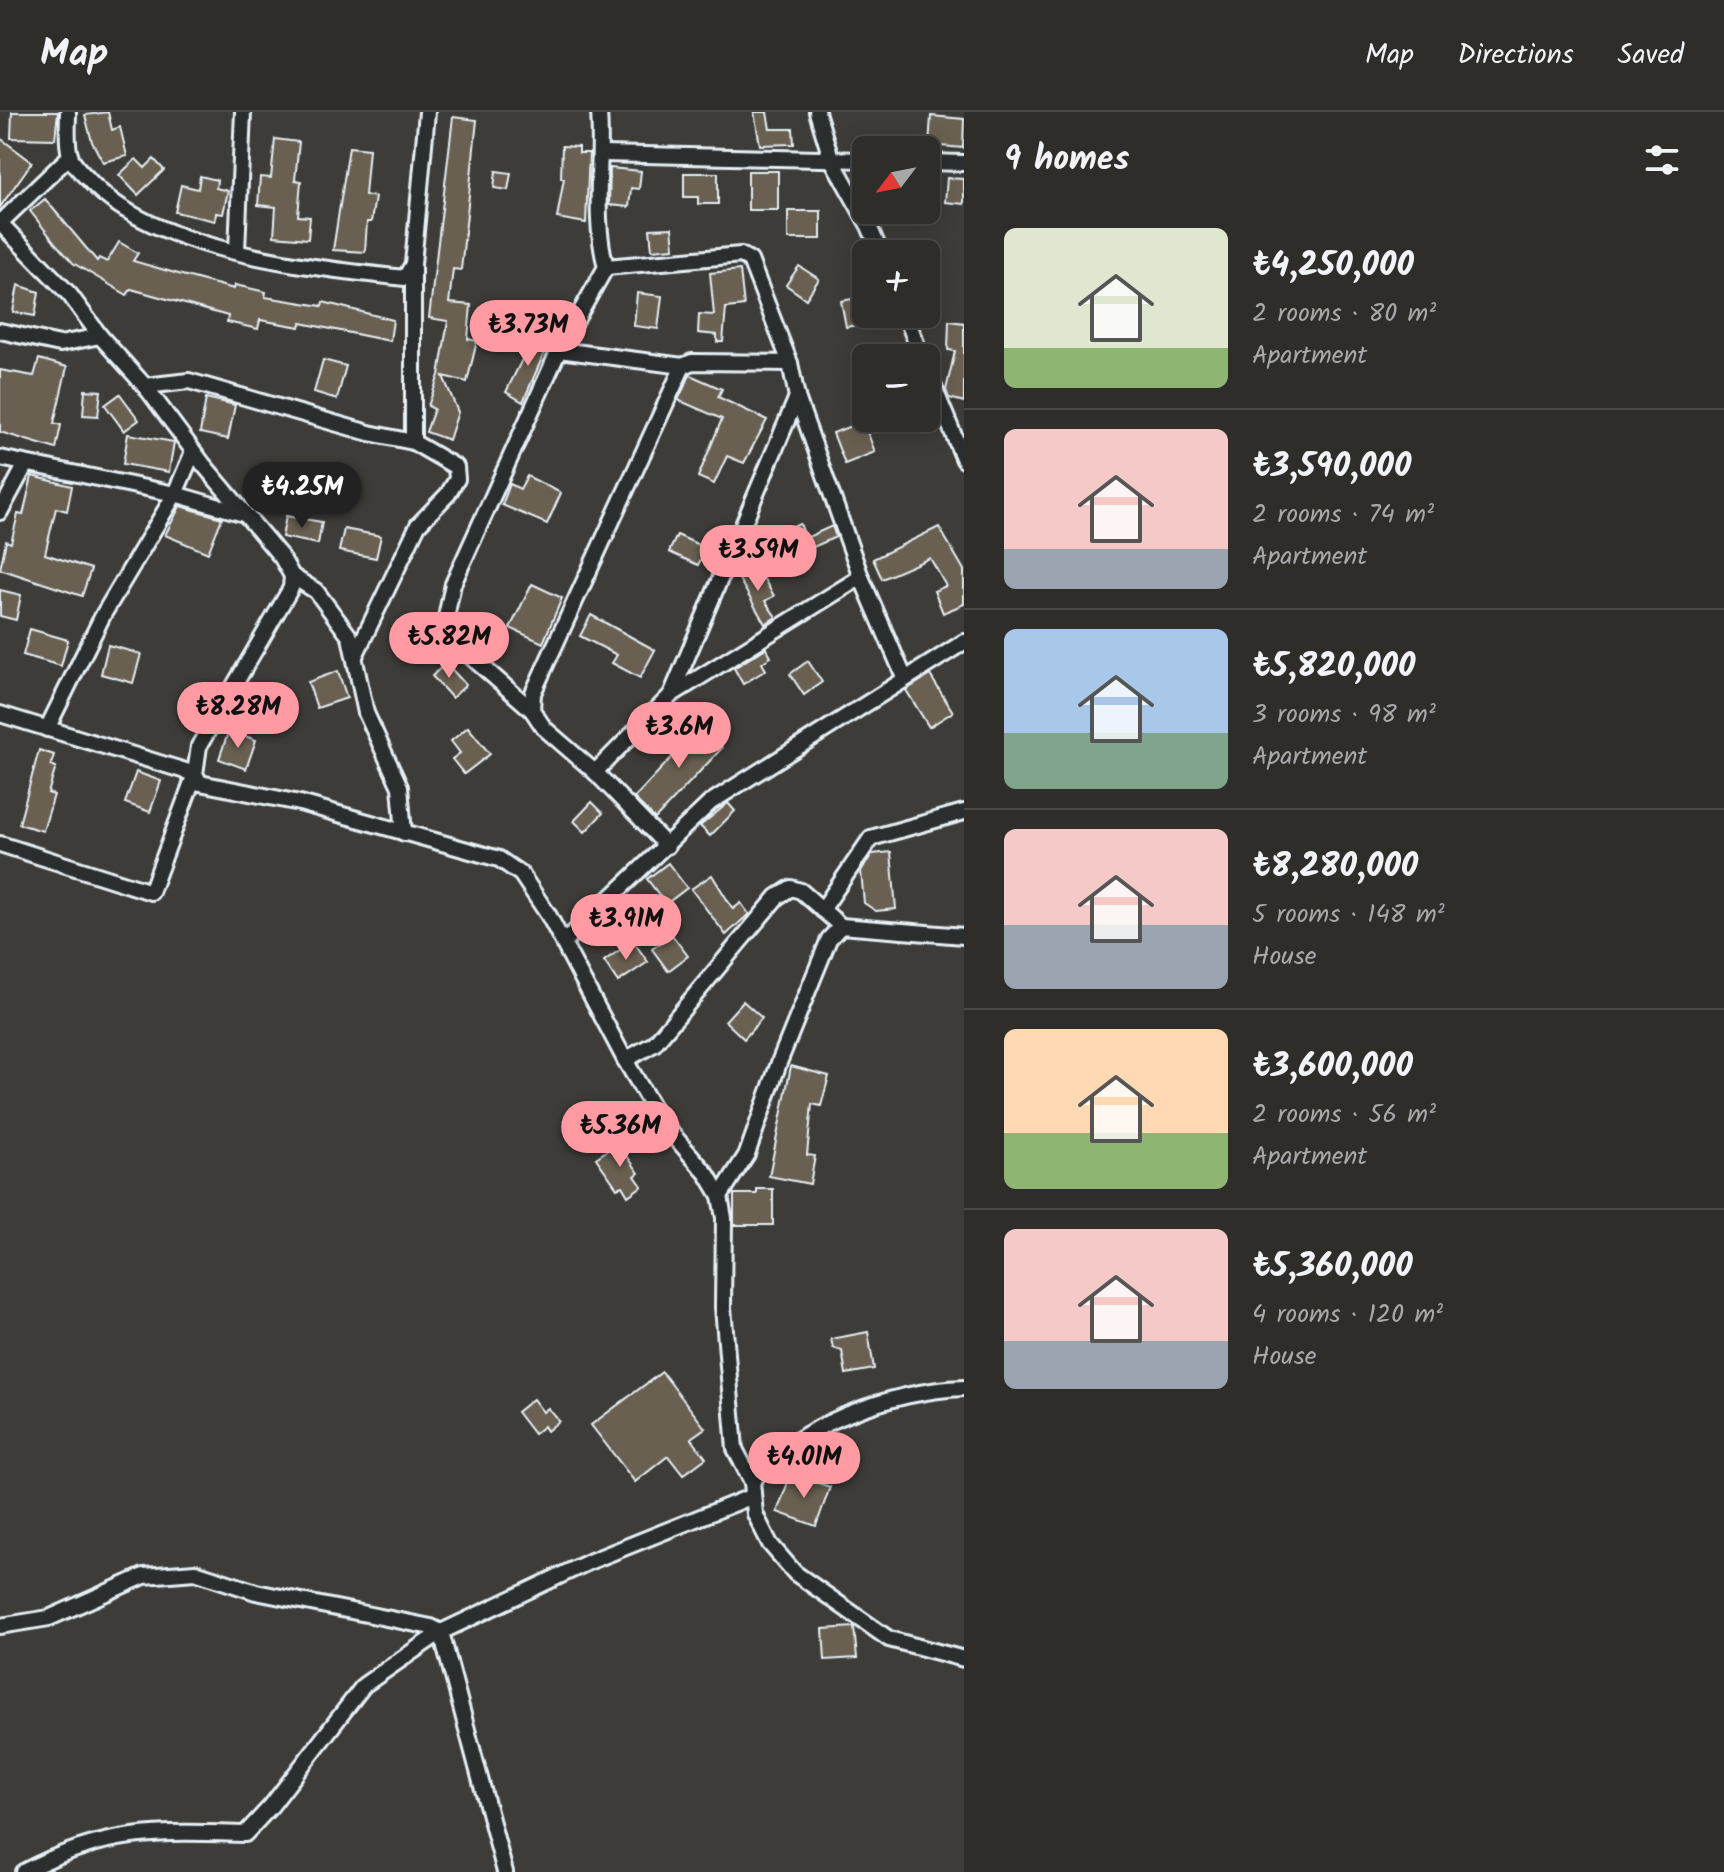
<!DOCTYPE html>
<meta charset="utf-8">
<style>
:root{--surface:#2e2d2a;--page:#3a3936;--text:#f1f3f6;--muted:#a7a8a8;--line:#494947;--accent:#ff9aa2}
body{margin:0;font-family:Kalam,sans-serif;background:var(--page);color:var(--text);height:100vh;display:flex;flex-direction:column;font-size:30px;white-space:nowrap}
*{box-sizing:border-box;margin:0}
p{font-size:26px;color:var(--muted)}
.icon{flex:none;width:44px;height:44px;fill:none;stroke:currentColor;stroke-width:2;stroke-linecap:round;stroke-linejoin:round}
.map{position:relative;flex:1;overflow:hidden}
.drawer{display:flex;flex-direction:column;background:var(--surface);width:760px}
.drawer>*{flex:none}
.needle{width:52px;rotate:238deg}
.controls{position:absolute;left:852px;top:24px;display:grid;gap:16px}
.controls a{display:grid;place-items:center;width:88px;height:88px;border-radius:12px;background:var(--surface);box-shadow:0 4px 20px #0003,0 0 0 2px var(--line);font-size:40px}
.price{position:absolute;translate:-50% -68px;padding:0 18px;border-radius:28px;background:var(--accent);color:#111;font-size:26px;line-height:52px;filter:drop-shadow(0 2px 4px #0008)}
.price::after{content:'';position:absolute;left:50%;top:48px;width:24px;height:18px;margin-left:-12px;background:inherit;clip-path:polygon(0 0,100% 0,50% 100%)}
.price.selected{background:#222;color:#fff}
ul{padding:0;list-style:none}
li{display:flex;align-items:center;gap:24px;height:200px;padding:0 40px}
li+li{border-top:2px solid var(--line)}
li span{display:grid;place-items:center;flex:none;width:224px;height:160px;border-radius:12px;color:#555}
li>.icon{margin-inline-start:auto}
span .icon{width:96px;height:96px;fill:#fffc;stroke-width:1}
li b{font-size:34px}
h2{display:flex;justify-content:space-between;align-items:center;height:96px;padding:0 40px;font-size:34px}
header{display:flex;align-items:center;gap:48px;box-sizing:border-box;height:112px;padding:0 40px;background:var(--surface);border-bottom:2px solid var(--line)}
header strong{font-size:38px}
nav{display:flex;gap:44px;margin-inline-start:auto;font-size:28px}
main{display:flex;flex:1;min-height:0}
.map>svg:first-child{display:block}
.building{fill:#696051;stroke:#e8f1f8;stroke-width:2}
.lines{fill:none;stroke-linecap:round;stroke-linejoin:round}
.minor-casing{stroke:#e8f1f8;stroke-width:20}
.minor{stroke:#2a2d2e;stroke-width:14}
</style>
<header>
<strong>Map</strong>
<nav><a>Map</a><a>Directions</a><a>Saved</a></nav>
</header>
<main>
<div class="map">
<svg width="964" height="1760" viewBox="0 0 964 1760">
<rect width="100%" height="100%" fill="#3d3c38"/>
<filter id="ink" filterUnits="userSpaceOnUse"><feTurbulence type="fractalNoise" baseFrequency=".0125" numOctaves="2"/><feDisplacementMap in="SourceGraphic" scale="16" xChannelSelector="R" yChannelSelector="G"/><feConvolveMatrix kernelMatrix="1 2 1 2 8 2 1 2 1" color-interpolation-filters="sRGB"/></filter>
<g filter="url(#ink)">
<g class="building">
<polygon points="12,0 58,0 55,27 11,26"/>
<polygon points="108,0 112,18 120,15 127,44 103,50 92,30 85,3"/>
<polygon points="754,0 767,0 770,17 793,17 794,32 760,33"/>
<polygon points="931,4 964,7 963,36 929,33"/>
<polygon points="453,5 477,8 461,158 453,157 449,191 471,193 468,227 477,229 467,270 443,264 458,300 449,328 426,320 434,297 428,294 439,263 448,209 429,206"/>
<polygon points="0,26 32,50 0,95"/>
<polygon points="275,27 299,30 295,68 301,69 298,104 310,105 308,127 274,124 276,95 258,93 260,65 271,66"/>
<polygon points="562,34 579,35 579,41 589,41 586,111 557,106 564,66 561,66"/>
<polygon points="349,35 369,37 365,83 375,85 371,110 367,110 365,140 333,138"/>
<polygon points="136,47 145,56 154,47 164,58 138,83 119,63"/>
<polygon points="610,56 641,59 639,77 631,76 629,95 609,93"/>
<polygon points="496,59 511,61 508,78 494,76"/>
<rect x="748" y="59" width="30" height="39"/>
<polygon points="684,61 718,61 718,92 698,92 698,85 684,85"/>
<polygon points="200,64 217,68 216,76 228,79 223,102 216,101 215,109 175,100 181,73 198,77"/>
<polygon points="947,66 964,67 964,92 945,90"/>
<polygon points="45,87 97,149 99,146 107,150 119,130 138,141 133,149 182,163 234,177 235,173 266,180 265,185 322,194 323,190 393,208 390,229 301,211 300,215 260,208 258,217 227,210 228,204 131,177 127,183 73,151 56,132 30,99"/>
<rect x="788" y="99" width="33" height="28"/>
<polygon points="672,116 674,136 652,138 650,117"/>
<polygon points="799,154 819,167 806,187 786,173"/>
<polygon points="740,158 744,194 726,196 723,230 717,230 717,223 698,221 699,202 714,203 710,161"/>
<polygon points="18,173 39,180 35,204 13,200"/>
<polygon points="637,181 662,184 658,217 634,214"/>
<polygon points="863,185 868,211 846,215 841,189"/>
<polygon points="949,209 964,211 964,290 949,286 946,278 955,239 948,238"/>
<polygon points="534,223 550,228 523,290 506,280"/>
<polygon points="39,247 67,255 54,311 61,313 56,337 0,320 0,258 34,264"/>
<polygon points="323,248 346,254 337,287 314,280"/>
<polygon points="690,263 722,277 718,285 767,308 744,351 727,344 714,372 698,365 722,307 678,288"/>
<polygon points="85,278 101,279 98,304 83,303"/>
<polygon points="120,282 139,308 124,319 105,293"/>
<polygon points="206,286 235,293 228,327 200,321"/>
<polygon points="863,309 875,340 845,352 833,321"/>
<polygon points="128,322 174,330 169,360 123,352"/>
<polygon points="32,364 72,374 67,399 56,396 45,442 91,457 82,484 0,457 6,429 11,431 18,402 23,403"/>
<polygon points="527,364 561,381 547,412 502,393 510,372 520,377"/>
<polygon points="180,394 222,406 208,441 165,423"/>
<polygon points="286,404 322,410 318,432 282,425"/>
<polygon points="800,412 806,426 832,414 836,425 800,441 789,416"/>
<polygon points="939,415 964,458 964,492 943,501 934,479 946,474 930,446 882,467 873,447"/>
<polygon points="344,417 381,424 376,446 339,439"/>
<polygon points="677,423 706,436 698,453 669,440"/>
<polygon points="745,457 748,463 758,457 774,484 765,489 776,505 765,512 736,462"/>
<polygon points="532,472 562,486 543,531 510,516"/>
<polygon points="0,478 21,483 16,508 0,504"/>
<polygon points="591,503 655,538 640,566 612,551 617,543 580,524"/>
<polygon points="30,517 68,528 61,554 23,543"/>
<polygon points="108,533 141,542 133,571 101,562"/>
<polygon points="766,536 771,545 762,551 766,558 743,572 734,556"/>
<polygon points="808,549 822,570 804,583 790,562"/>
<polygon points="446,551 466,573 452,586 432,564"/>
<polygon points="338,559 347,586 317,596 308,570"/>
<polygon points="930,563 953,600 929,615 906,578"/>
<polygon points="692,608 722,636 655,707 634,686 686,630 683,618"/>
<polygon points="468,615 490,642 464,662 452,647 460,641 451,629"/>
<polygon points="229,618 256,628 246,657 219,647"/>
<polygon points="39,638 54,643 51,653 56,655 48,681 54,683 43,719 19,712"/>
<polygon points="136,660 161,669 150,700 125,691"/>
<polygon points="592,690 603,701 585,720 574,709"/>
<polygon points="728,691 735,699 710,724 700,714"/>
<polygon points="891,740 896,797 876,799 864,791 861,759 872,742"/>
<polygon points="668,751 687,776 666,792 647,767"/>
<polygon points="712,763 733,797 741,791 749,802 726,823 691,777"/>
<polygon points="672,823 688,844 668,859 652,837"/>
<polygon points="633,829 648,850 618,870 604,849"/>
<polygon points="743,889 762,906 744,927 725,909"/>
<polygon points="791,954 829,964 821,994 812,992 807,1043 815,1044 810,1072 769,1064"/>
<polygon points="618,1031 639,1061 635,1064 642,1074 628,1084 622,1074 617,1076 596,1046"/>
<polygon points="757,1077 773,1077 773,1113 734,1113 734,1082 757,1082"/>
<polygon points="868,1220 874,1257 846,1262 842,1239 833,1236 831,1227"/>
<polygon points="662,1260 705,1316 691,1326 706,1346 683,1363 668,1344 635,1370 591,1313"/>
<polygon points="533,1287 543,1300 548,1296 559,1309 547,1319 544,1314 534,1322 517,1300"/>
<polygon points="791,1362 830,1375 816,1414 777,1400"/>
<polygon points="854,1515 857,1546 825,1548 823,1517"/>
</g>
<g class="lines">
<g class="minor-casing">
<g id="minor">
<path d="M 68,0 C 68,13 66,30 70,43 C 72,52 82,61 88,67 C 152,140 312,156 405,166 L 413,152 L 427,0"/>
<path d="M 599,0 C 603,53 592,103 606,155 L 741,143 L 750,148 L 790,251 L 797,285 L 861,465 L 905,567"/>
<polyline points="817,0 831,46 869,114 881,142"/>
<polyline points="602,42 866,48"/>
<polyline points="926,50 964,51"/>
<polyline points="0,111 70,183 100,224 145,274 203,352 282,446 292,464 291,476 199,634 195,662 200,671 300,691 499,747 521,762 549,804 625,948 661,1009 707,1062 720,1084 724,1106 723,1195 735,1337 752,1370"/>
<polyline points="0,111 70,44"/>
<polyline points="237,138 243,0"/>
<polyline points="905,202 922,246"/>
<polyline points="0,219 60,232 100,224"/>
<polyline points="559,238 683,254"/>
<polyline points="926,256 964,348"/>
<polyline points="145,274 189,269 369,321 413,330 456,355 457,367 448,382 418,413 355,544"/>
<polyline points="413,330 413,152"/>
<polyline points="0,346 175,382 193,340"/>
<polyline points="0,400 26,352"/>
<polyline points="292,464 316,479 350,525 366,601 400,675 404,721"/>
<polyline points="671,583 861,465"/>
<polyline points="532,598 453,529 445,510 453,472 559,238 606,155"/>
<polyline points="0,602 195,662 151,780 0,732"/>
<polyline points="47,617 103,503 175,382 244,402"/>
<polyline points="595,660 671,583 797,285"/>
<polyline points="667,734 595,660 544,616 532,598 533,581 683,254 692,250 790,251"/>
<polyline points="822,798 871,726 964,700"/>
<polyline points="564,830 711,690 964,530"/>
<polyline points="625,948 654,932 777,785 791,776 801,779 841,814"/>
<polyline points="720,1084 747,1042 780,948 829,827 841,814 964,824"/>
<path d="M 964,1276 C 895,1278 793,1313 752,1370 L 755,1402 L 770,1432 L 795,1461 L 889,1527 L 964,1547"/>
<polyline points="0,1514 49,1506 144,1464 195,1460 256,1480 431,1515 441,1520 505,1760"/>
<path d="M 23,1760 C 103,1718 157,1719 245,1722 L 271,1694 L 364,1573 L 441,1520 L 591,1449 L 753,1384"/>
</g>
</g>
<use href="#minor" class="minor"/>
</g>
</g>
</svg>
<div class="controls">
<a><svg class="needle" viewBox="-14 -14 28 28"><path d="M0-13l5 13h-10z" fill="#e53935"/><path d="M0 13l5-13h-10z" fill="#a7a8a8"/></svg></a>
<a>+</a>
<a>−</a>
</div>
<b class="price" style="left:528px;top:256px">₺3.73M</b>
<b class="price selected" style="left:302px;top:418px">₺4.25M</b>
<b class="price" style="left:758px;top:481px">₺3.59M</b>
<b class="price" style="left:449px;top:568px">₺5.82M</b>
<b class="price" style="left:238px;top:638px">₺8.28M</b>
<b class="price" style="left:679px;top:658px">₺3.6M</b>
<b class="price" style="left:626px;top:850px">₺3.91M</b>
<b class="price" style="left:620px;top:1057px">₺5.36M</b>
<b class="price" style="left:804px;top:1388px">₺4.01M</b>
</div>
<section class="drawer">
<h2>9 homes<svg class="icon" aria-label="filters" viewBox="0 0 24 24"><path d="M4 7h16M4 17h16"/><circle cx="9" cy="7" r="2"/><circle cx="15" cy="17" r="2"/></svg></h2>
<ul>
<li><span style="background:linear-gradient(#dfe7d0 75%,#8fb573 0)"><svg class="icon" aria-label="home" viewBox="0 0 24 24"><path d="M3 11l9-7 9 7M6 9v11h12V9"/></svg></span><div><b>₺4,250,000</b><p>2 rooms · 80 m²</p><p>Apartment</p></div></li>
<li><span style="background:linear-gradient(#f6c9c9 75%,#9aa5b1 0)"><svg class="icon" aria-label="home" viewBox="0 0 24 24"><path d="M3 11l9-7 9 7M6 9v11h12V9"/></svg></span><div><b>₺3,590,000</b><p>2 rooms · 74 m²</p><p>Apartment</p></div></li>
<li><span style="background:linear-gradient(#a9c7e8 65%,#7fa58c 0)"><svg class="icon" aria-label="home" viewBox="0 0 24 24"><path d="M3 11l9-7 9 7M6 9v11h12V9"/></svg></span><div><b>₺5,820,000</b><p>3 rooms · 98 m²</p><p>Apartment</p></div></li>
<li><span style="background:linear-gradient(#f6c9c9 60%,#9aa5b1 0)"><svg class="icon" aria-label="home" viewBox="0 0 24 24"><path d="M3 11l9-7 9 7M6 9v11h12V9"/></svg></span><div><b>₺8,280,000</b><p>5 rooms · 148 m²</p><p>House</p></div></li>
<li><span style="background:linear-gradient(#ffd9b3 65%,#8fb573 0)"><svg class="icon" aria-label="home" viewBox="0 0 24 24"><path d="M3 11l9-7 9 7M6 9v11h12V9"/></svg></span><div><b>₺3,600,000</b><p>2 rooms · 56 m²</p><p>Apartment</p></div></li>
<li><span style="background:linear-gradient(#f6c9c9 70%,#9aa5b1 0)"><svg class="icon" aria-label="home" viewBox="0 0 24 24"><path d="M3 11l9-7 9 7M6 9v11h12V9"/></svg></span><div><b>₺5,360,000</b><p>4 rooms · 120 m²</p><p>House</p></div></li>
</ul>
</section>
</main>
